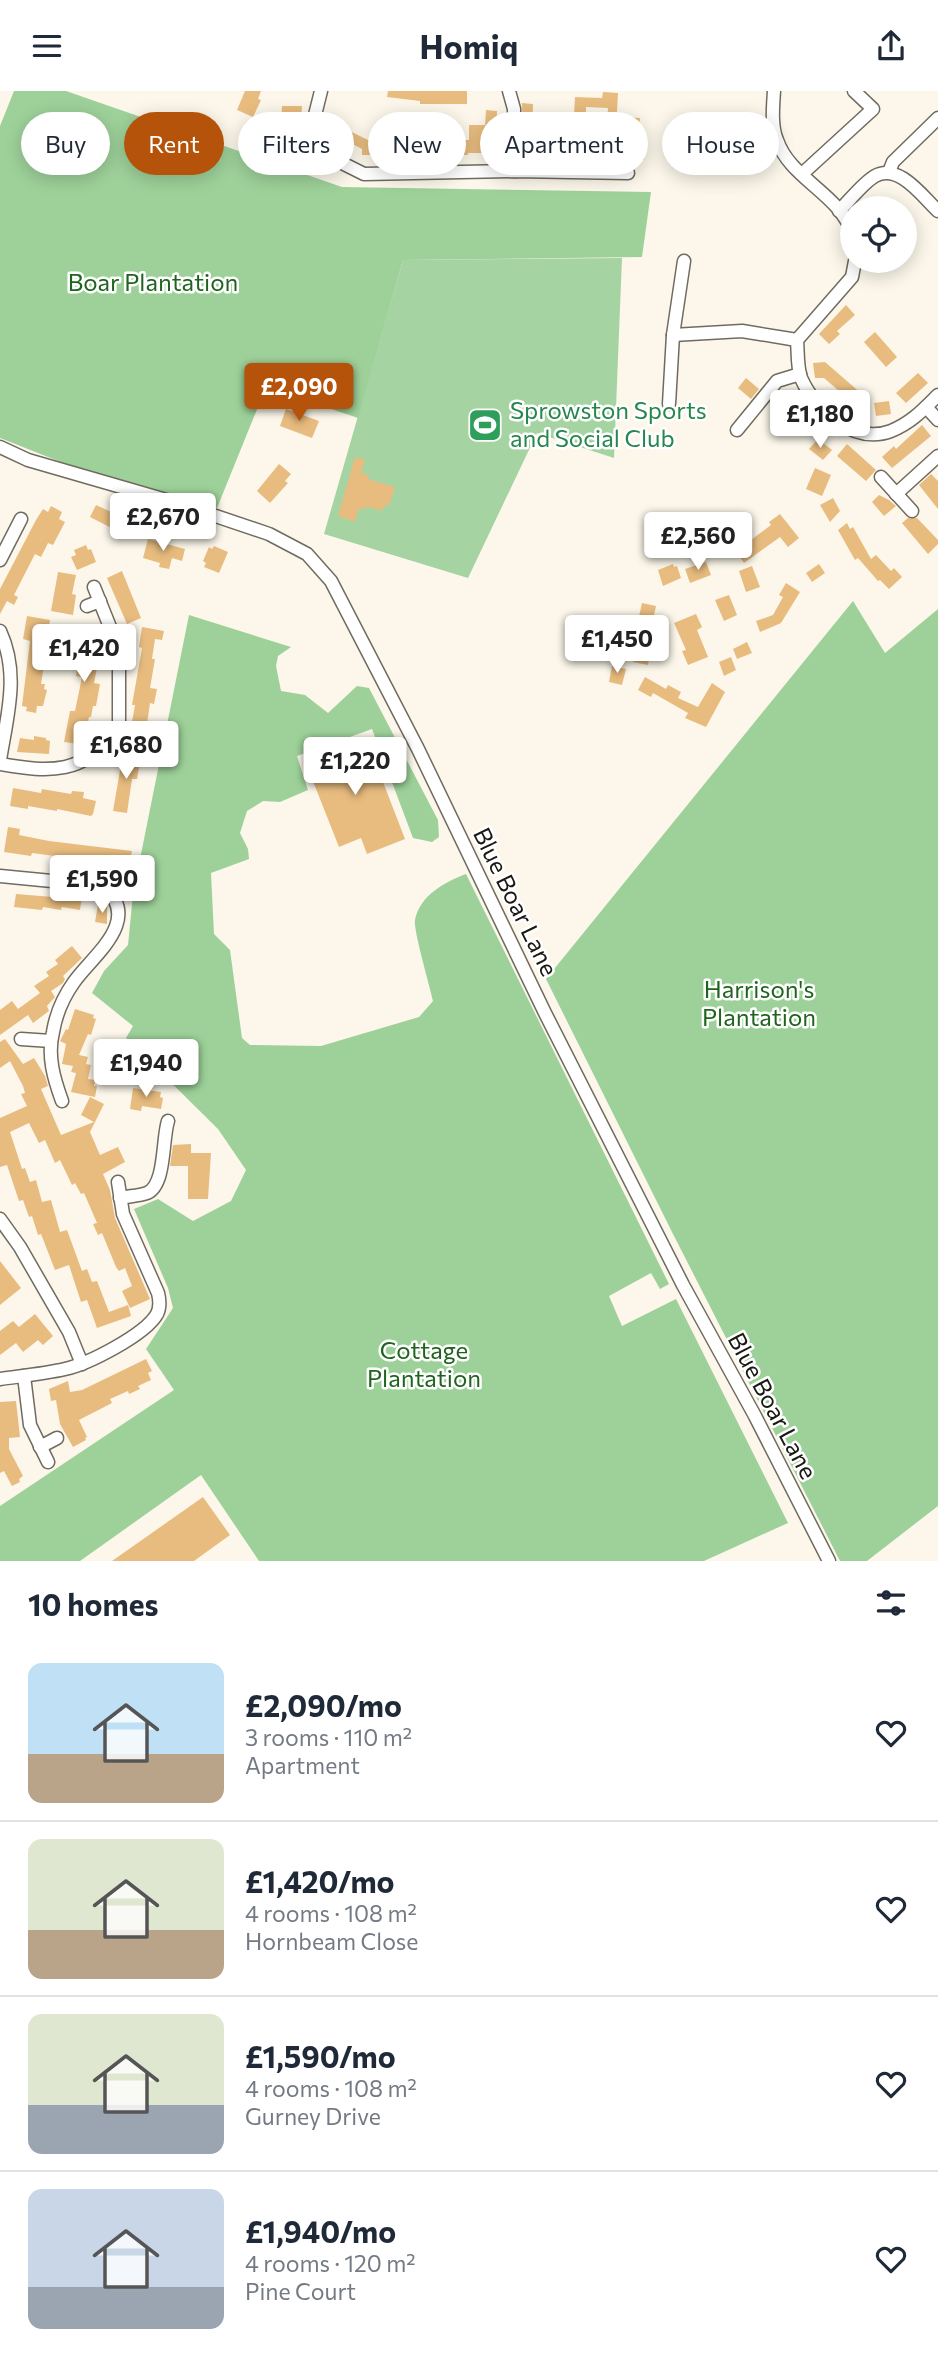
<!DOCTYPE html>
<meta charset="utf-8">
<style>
:root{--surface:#fff;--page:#f6f6f7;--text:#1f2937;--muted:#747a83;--line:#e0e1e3;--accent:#b45309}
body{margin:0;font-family:Commissioner,sans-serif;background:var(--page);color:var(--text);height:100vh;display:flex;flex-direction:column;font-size:26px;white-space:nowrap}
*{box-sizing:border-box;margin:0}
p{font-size:23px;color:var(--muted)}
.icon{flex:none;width:38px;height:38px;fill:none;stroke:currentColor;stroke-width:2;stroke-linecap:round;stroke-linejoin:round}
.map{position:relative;height:1470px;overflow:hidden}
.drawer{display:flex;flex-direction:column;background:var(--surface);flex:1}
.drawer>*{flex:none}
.guide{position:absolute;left:21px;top:21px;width:896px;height:63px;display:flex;gap:14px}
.fabs{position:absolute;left:840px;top:105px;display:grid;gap:14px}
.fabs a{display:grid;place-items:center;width:77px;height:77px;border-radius:50%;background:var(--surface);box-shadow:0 4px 18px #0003;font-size:35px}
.price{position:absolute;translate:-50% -60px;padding:0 16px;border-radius:7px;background:#fff;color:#222;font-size:23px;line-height:46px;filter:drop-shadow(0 2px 4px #0008)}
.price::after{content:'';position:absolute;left:50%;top:42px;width:21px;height:16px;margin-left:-10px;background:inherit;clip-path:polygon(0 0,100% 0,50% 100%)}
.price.current{background:var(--accent);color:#fff}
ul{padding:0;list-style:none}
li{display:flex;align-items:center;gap:21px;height:175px;padding:0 28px}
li+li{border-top:2px solid var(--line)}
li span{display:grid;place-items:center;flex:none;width:196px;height:140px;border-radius:14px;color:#555}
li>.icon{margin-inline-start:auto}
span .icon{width:84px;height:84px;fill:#fffc;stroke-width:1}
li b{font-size:30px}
h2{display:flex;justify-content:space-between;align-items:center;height:84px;padding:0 28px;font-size:30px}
.tag{padding:0 24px;border-radius:32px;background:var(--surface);box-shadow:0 4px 18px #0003;font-size:24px;line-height:63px}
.tag.current{background:var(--accent);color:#fff}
header{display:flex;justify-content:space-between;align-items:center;height:91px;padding:0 28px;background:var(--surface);font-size:32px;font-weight:700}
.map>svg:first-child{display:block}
.green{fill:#a6d3a2}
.forest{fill:#9ed19a}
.building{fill:#e8bc7f}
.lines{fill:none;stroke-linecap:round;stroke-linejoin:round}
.minor-casing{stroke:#706b60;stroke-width:15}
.minor{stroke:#fff;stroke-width:12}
.labels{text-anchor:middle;stroke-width:5;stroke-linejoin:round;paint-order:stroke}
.park-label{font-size:24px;fill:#1f631e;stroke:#fff}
.leisure-label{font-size:24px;fill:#27864d;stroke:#fff;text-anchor:start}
.street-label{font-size:24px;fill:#1a1813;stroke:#fff}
</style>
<header><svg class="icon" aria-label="menu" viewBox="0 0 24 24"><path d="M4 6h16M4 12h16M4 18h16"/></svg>Homiq<svg class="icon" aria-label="share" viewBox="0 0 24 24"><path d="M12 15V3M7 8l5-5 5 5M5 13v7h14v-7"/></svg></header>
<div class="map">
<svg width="938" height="1470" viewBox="0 0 938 1470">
<rect width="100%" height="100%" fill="#fcf7ea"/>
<polygon class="green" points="622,167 614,367 537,342 468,487 324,443 403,169"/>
<g class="forest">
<polygon points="14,0 66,0 342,96 651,101 642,166 403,169 358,327 266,296 217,417 86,381 0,347 0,35"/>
<polygon points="853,510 885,562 938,518 938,1415 867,1470 840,1470 673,1143 546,888"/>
<path d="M 189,524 L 291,556 L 278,565 L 276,575 L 281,600 L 305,604 L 328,622 L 357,595 L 369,597 L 438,729 L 439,746 L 432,751 L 413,747 L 372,638 L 297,665 L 308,699 L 280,711 L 263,710 L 247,720 L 240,742 L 248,758 L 249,768 L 211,782 L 214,843 L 230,859 L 242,947 L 250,954 L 321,955 L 419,926 L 433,910 C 430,896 413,838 415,829 C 420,804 445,791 466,783 L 669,1193 L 660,1198 L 651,1182 L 609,1205 L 622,1235 L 676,1208 L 788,1432 L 704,1470 L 259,1470 L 201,1384 L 80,1470 L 0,1470 L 0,1415 L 174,1299 L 146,1258 L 173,1217 L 168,1197 L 134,1118 L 158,1108 L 193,1130 L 231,1110 L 246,1079 L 218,1038 L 126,947 L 133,935 L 92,902 L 104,880 L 128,854 L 133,803 Z"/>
</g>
<g class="building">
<polygon points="245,0 261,0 258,8 261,9 253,26 237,19"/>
<polygon points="388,0 467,0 467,13 420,13 420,10 387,6"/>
<polygon points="603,1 618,2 617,21 623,22 623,26 640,27 639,36 623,35 622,54 645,55 644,69 542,63 543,51 584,52 585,39 606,40 608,17 586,16 586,25 574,24 575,6 602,7"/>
<polygon points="522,12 533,13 532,44 541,45 540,59 523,58"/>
<polygon points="282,15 302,15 301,31 281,31"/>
<polygon points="486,19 497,20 496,47 499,47 499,62 468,62 468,64 362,64 362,58 337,45 335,49 320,42 323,27 368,49 386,49 386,34 418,33 419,49 438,49 438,34 448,34 449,49 469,49 469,34 485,34"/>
<polygon points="846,214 855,224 837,240 840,243 829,253 819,243"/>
<polygon points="875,241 897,266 886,276 864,251"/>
<polygon points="825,271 863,304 854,313 824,287 815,287 813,272"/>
<polygon points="918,282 928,292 906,312 896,302"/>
<polygon points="746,287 759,298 751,308 738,297"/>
<polygon points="889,310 891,323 876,325 874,312"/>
<polygon points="286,318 319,330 312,347 280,335"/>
<polygon points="922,334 931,345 892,377 882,366 894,355 896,358"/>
<polygon points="818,348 832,359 823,369 809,358"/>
<polygon points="847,353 876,379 866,390 837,365"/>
<polygon points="355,366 365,369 361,382 369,384 368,388 395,396 389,415 384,414 382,420 366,415 365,419 359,417 355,431 338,425"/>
<polygon points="279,373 291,383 285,390 288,392 270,412 257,400"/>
<polygon points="815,377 831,384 822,405 806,398"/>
<polygon points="931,383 938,390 938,418 919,394"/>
<polygon points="879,404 889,409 896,415 884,425 872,411"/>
<polygon points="833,407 840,420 830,431 820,414"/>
<polygon points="96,414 140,434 133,448 90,426"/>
<polygon points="51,415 62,421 59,428 65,431 53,454 48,452 41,466 35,463 14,504 18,506 14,514 7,510 0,523 0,498 36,429 43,418 48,421"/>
<polygon points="780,423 799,447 788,456 780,446 744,472 736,460 771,434 769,431"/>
<polygon points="908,427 917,427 938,449 938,453 928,463 902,432"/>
<polygon points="847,432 850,438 853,436 871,468 876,464 891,480 894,477 902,486 889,498 880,489 878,490 858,467 855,469 838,439"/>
<polygon points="148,448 185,458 182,470 172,467 169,478 159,476 160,472 143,467"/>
<polygon points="86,454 88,459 91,458 96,471 77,479 71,466 76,464 74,459"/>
<polygon points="214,455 228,461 219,482 204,476 206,472 203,470 209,456 212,458"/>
<polygon points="706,471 711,484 690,492 685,478"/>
<polygon points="673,473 674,476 677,475 681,487 663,495 658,479"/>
<polygon points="819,473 825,482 812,491 806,482"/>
<polygon points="752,475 760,496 746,501 739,480"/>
<polygon points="122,480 141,527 127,533 107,487"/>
<polygon points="58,481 76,484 72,503 76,504 73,524 51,520"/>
<polygon points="786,492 800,501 781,532 760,541 756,530 773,524 783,506 779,504"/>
<polygon points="729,504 737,524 724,530 715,509"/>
<polygon points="642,512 656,515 650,543 654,541 648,574 633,571 635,557 632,557"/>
<polygon points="696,523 702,536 697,539 708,566 688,574 682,560 686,559 674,532"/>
<polygon points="27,525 50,529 48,541 41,540 38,560 46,561 41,593 45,593 44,598 47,599 43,615 37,615 36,622 26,620 27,616 22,615 30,550 23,548"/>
<polygon points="77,533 98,537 94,565 99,566 94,592 100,593 96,615 93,615 91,626 89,626 86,641 81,640 79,653 64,651 70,620 75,620 82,586 76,585 81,554 74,552"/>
<polygon points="142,536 164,540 162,549 155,548 152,568 155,568 150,597 157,598 154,613 150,612 147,633 132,631 135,614 132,614 142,557 139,556"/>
<polygon points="747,551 752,562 737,568 733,558"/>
<polygon points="731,566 736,579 724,585 719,571"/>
<polygon points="612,575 626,578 622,594 609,591"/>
<polygon points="645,586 666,598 668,594 681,601 678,607 698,616 712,592 725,601 706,636 685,627 688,622 653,602 651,606 638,599"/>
<polygon points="34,645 46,647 46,649 50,650 49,663 17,661 20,647 34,649"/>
<polygon points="366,647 405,748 367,763 361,747 339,756 305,670"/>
<polygon points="123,662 141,665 137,688 132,688 127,722 113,720"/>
<polygon points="13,697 41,702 42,698 71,703 72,700 84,701 83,707 96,710 93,723 91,725 57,718 57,720 28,715 28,718 10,715"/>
<polygon points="8,736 20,738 19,744 49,750 132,760 130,770 111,768 110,772 78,765 78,768 32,762 31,765 4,761"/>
<polygon points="16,803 53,806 53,804 71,806 72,804 82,805 80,819 62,816 61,819 43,816 42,819 14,816"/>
<polygon points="98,814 107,815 107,833 95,831"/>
<polygon points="72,855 82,867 63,885 65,888 63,892 51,900 55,906 47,915 49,920 33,932 28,924 0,944 0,919 12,910 18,918 40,902 34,895 49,885 46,881 58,873 55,869"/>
<polygon points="75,918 94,924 93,927 96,928 91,944 88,943 79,964 88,966 86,973 91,974 88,988 95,989 94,995 97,995 95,1006 71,1001 76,982 71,981 73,975 62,973 66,953 60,950 66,938 68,939"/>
<polygon points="5,948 23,973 34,967 45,985 48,995 41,998 61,1044 94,1031 81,1024 90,1006 104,1013 90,1041 100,1064 118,1056 125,1071 103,1083 110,1099 115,1127 150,1208 130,1217 122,1200 132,1195 125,1177 119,1180 116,1176 102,1142 98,1144 93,1133 97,1132 84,1102 81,1103 75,1092 72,1094 60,1069 55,1072 45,1049 39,1052 29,1032 10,1041 22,1078 25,1077 30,1091 36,1089 42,1111 51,1109 60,1141 67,1139 82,1180 87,1178 92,1191 97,1190 109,1221 128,1214 131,1225 97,1237 87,1209 81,1211 69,1174 55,1179 41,1143 38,1144 32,1125 29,1126 23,1109 19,1110 7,1074 0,1076 0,1027 27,1015 21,1003 25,1002 23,995 10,970 0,977 0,951"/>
<polygon points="133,997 161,1001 160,1006 163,1007 161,1018 142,1015 141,1020 130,1018"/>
<polygon points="191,1053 191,1062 211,1062 208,1108 188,1108 188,1075 170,1075 173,1054"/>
<polygon points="0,1170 21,1197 0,1214"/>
<polygon points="35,1223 53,1245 43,1254 38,1249 23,1261 16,1252 0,1264 0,1240 13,1230 19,1236"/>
<polygon points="146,1268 152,1280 148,1282 151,1289 138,1295 140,1298 129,1303 128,1300 110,1308 112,1312 79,1329 87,1346 85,1347 86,1349 73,1356 60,1333 56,1309 51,1310 49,1298 68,1290 70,1301 82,1299"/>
<polygon points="16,1310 20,1346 9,1347 9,1358 23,1385 19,1388 20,1391 12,1395 4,1380 0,1382 0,1311"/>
<polygon points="203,1406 230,1444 194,1470 112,1470"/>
</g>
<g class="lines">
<g class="minor-casing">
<g id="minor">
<polyline points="321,0 310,44 330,66 364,83 515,80 628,82"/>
<polyline points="509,0 514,18 515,80"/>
<path d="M 774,0 C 773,15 771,35 777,49 C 790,88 840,103 852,142"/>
<polyline points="889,81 893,71 938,27"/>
<polyline points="802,83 873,18 854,0"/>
<path d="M 839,120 C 849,110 864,91 875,85 C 899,72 922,105 938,120"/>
<polyline points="684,170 673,244 742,240 797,249"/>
<path d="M 855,170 L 852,186 L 797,249 C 798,261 797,276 801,287 C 815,319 854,354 891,340 C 911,332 923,319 938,304"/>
<polyline points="669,313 673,244"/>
<polyline points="926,316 938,329"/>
<polyline points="737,339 777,290 800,283"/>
<polyline points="0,356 28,369 180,413 269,443 307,463 331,490 418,658 545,922 683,1194 755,1325 829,1470"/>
<polyline points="881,386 912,420"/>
<polyline points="896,403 938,365"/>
<polyline points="0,469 21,428"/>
<polyline points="87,515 100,510"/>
<path d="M 0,540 C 20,583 7,625 0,669"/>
<polyline points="119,640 152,644"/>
<path d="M 0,673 C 52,682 82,683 119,640 L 119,574 L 116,551 L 94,496"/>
<path d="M 0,785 L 103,795 C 144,829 92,865 74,891 C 64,905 56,923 53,941 C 47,965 54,988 62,1010"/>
<polyline points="21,948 51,950"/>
<path d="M 120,1107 C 129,1105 139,1105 147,1102 C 166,1094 162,1048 168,1030"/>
<polyline points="0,1128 20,1156 69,1241 82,1273"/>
<polyline points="24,1285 30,1334 48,1371"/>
<path d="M 0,1288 C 21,1285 43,1283 65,1278 C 88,1273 145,1244 157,1223 C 160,1217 160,1210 158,1202 L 123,1123 L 118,1091"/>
<polyline points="40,1356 57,1347"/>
</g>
</g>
<use href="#minor" class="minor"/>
</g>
<defs>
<g id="stadium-square" transform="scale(1.75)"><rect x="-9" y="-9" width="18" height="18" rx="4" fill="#2e9e5b" stroke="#fff"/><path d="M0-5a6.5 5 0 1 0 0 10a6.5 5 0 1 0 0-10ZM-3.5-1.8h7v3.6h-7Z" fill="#fff"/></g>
</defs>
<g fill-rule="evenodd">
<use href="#stadium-square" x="485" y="334"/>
</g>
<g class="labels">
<g class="park-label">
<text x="153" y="200">Boar Plantation</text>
<text x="759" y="907">Harrison's<tspan x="759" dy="28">Plantation</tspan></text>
<text x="424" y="1268">Cottage<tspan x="424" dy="28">Plantation</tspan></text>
</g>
<g class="leisure-label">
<text x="510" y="328">Sprowston Sports<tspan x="510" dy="28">and Social Club</tspan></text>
</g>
<g class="street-label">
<text transform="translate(515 811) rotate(64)" y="8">Blue Boar Lane</text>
<text transform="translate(772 1315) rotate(62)" y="8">Blue Boar Lane</text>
</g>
</g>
</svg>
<div class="fabs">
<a><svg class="icon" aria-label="locate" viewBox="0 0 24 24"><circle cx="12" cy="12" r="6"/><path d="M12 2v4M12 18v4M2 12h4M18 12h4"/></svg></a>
</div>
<b class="price current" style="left:299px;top:332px">£2,090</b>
<b class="price" style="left:820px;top:359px">£1,180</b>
<b class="price" style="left:163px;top:462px">£2,670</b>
<b class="price" style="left:698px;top:481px">£2,560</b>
<b class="price" style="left:617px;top:584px">£1,450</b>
<b class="price" style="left:84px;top:593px">£1,420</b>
<b class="price" style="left:126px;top:690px">£1,680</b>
<b class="price" style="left:355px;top:706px">£1,220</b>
<b class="price" style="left:102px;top:824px">£1,590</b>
<b class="price" style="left:146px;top:1008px">£1,940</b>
<div class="guide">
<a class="tag">Buy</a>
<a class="tag current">Rent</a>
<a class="tag">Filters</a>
<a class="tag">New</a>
<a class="tag">Apartment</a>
<a class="tag">House</a>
</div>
</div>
<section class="drawer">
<h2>10 homes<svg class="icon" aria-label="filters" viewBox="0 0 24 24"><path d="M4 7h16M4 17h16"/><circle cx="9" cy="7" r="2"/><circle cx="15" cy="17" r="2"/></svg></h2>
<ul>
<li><span style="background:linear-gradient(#bfe0f5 65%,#b9a48a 0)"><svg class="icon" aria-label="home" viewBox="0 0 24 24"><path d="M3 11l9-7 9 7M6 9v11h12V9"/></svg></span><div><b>£2,090/mo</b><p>3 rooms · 110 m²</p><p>Apartment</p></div><svg class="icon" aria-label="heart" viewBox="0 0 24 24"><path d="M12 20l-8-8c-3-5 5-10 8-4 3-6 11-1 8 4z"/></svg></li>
<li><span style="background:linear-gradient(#dfe7d0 65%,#b9a48a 0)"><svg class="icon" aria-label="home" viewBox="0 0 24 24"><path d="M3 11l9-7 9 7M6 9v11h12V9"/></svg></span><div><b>£1,420/mo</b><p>4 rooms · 108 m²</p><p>Hornbeam Close</p></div><svg class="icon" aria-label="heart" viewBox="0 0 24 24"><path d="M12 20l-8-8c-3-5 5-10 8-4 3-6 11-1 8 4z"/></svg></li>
<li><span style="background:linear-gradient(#dfe7d0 65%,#9aa5b1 0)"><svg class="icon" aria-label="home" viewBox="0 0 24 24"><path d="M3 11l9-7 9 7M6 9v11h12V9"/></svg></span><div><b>£1,590/mo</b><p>4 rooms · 108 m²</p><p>Gurney Drive</p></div><svg class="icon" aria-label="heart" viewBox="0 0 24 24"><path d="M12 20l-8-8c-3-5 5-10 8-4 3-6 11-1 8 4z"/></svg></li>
<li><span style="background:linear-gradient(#c9d6e8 70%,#9aa5b1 0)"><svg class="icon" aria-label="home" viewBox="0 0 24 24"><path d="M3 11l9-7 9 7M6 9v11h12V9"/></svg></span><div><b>£1,940/mo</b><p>4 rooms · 120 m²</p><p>Pine Court</p></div><svg class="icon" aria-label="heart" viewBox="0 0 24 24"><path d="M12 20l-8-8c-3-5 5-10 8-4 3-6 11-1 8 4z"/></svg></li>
</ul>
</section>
